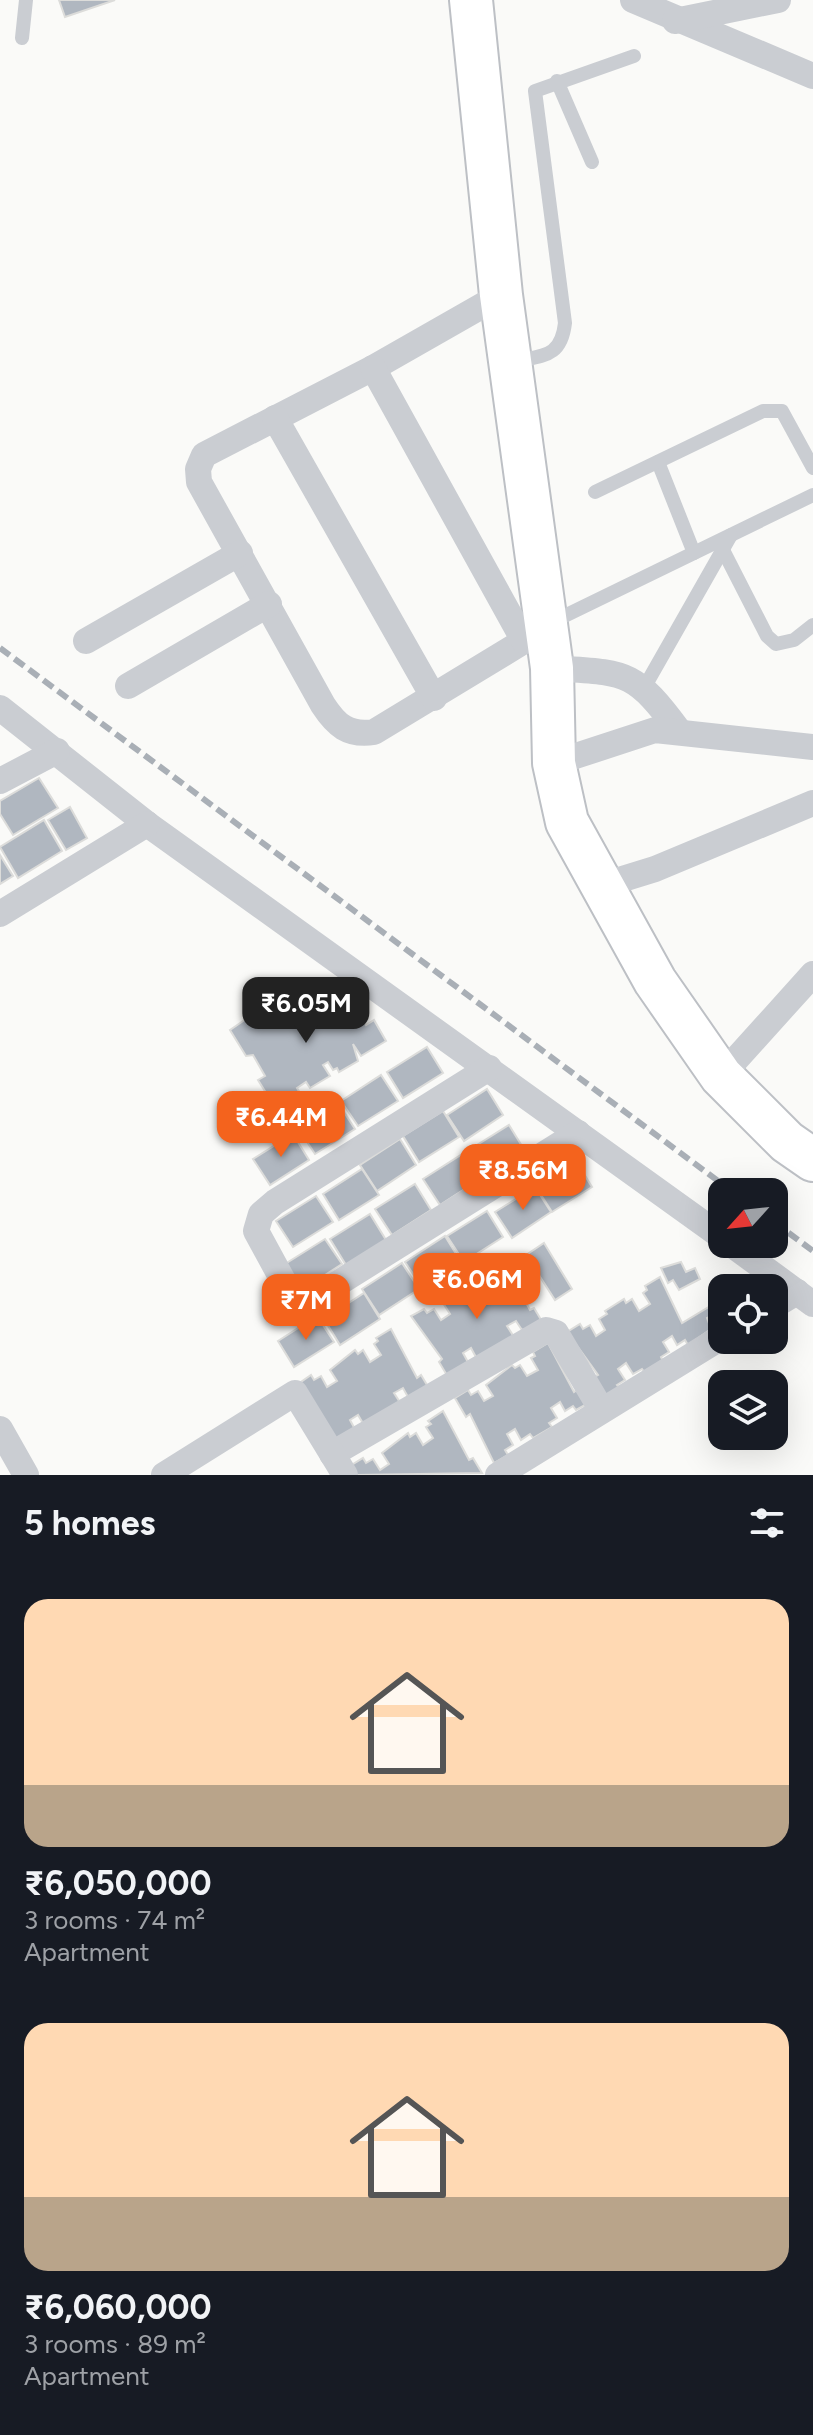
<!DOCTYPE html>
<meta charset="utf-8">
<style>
:root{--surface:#171b24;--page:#20242c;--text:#f1f3f6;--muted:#9ea1a6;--accent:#f4631d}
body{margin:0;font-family:Figtree,sans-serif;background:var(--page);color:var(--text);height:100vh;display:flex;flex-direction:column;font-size:30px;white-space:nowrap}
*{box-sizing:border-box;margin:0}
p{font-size:26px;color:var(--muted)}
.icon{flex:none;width:44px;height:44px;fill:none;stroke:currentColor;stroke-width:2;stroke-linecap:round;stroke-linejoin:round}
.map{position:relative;height:1475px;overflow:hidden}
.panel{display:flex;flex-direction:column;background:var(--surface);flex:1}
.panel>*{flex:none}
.needle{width:52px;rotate:243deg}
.controls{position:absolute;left:708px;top:1178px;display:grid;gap:16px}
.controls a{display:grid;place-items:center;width:80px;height:80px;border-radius:16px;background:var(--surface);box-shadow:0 8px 32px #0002;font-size:40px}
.price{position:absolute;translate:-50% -68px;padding:0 18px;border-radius:16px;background:var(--accent);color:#fff;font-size:26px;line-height:52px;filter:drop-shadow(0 2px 4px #0008)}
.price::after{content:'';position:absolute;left:50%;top:48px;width:24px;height:18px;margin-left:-12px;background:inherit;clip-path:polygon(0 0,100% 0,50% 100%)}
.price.current{background:#222;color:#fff}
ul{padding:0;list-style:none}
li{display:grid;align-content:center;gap:16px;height:424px;padding:0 24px}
li span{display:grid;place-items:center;height:248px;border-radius:24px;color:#555}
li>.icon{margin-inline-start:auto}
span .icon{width:144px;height:144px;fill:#fffc;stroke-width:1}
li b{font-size:34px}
h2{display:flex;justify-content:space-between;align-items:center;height:96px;padding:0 24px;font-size:34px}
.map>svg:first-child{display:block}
.building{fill:#b0b7c0;stroke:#dcdcda;stroke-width:2}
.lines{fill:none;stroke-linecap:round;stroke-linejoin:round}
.primary-casing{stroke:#bdc0c5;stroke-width:46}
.lane{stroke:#cacdd2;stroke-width:14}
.street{stroke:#cacdd2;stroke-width:26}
.primary{stroke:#fff;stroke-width:42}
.rail{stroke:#a9afb6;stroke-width:6;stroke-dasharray:12 6;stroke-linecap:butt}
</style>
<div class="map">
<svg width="813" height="1475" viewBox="0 0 813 1475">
<rect width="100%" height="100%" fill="#fafaf8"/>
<g class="building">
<polygon points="59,0 115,0 65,17"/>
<polygon points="39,778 58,808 13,835 0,814 0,801"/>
<polygon points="70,807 87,838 66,850 48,820"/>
<polygon points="44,820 62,851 18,878 0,847"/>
<polygon points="0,855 13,876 0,884"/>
<polygon points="323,992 327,998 332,995 338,1006 345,1002 351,1012 356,1008 366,1025 374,1020 386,1041 361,1056 353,1044 358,1061 339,1072 337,1068 333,1070 328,1062 323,1065 330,1076 310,1088 306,1082 297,1088 300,1093 280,1105 278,1101 273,1104 258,1080 265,1076 253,1055 246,1056 230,1030 249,1017 260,1026 273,1019 268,1011 275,1007 278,1012 282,1010 285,1015 288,1013 292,1020 310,1010 306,1002"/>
<polygon points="427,1047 443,1073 403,1098 387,1072"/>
<polygon points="381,1075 398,1101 358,1126 341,1101"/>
<polygon points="487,1089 503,1115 464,1141 447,1115"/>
<polygon points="338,1103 355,1129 315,1154 298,1128"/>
<polygon points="443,1111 459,1137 419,1162 403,1136"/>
<polygon points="509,1125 525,1151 486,1176 469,1150"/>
<polygon points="293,1134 309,1160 270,1185 253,1159"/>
<polygon points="400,1139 416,1165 377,1191 360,1165"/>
<polygon points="464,1153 480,1179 440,1205 423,1179"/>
<polygon points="576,1161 592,1187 552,1212 536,1187"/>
<polygon points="362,1169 379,1195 339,1220 323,1194"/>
<polygon points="415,1184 431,1210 392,1235 375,1209"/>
<polygon points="535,1187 551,1212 512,1238 495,1212"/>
<polygon points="316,1196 333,1222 293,1247 276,1221"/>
<polygon points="487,1211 503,1237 464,1262 447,1236"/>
<polygon points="370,1214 386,1240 346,1265 330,1239"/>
<polygon points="445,1236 461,1262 422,1287 405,1262"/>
<polygon points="325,1239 342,1264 302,1290 285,1264"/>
<polygon points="544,1243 572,1289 555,1300 526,1255"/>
<polygon points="504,1262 530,1310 534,1308 543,1323 522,1330 516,1321 507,1326 514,1337 477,1359 471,1348 463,1353 469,1364 451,1382 439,1362 442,1359 411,1316 424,1309 427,1313 434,1309 441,1320 450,1314 443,1303 468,1284 471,1287 476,1284 483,1295 494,1289 487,1277 491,1274 489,1271"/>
<polygon points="681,1262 686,1272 695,1268 700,1279 679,1290 673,1280 668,1283 661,1268"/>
<polygon points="402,1263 419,1289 379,1315 362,1289"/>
<polygon points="660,1277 682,1323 722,1299 722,1323 717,1313 707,1318 711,1329 688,1345 685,1340 677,1345 672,1336 663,1342 669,1352 661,1357 663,1361 645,1373 642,1369 633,1374 626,1363 618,1369 625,1380 617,1385 620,1389 606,1398 594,1377 598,1375 567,1332 580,1324 583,1329 590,1325 596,1336 605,1330 599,1319 607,1314 605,1311 624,1299 626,1303 632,1299 639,1311 650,1304 643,1293 647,1290 645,1286"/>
<polygon points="364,1293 380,1319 340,1345 324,1319"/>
<polygon points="317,1316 334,1342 294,1367 278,1341"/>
<polygon points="391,1329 417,1378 421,1375 430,1390 408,1397 403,1388 394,1393 401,1404 364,1425 358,1415 350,1420 356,1431 338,1449 298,1384 311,1375 314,1380 321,1376 327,1387 337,1381 330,1370 355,1350 358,1354 363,1350 370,1362 381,1355 374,1344 378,1341 376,1338"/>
<polygon points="548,1343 574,1392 577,1390 587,1404 576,1410 573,1406 565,1411 560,1402 551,1408 557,1418 549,1423 552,1427 533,1438 530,1434 521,1440 515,1429 507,1434 513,1445 505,1450 508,1455 494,1463 470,1414 466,1417 455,1398 468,1390 471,1395 478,1391 484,1401 493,1396 486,1385 512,1365 515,1368 520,1365 527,1376 538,1370 531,1358 535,1356 533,1352"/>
<polygon points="443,1411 469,1460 473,1458 482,1473 356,1475 350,1466 363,1458 366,1463 373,1459 380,1470 389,1464 382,1453 408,1433 410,1437 416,1433 423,1445 433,1438 426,1427 431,1424 428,1421"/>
</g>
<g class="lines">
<g class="primary-casing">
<polyline id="primary" points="471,0 501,295 552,668 554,763 567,822 655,981 721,1076 787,1142 813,1160"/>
</g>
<g class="lane">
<polyline points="22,38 26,0"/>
<polyline points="557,81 592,162"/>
<path d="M 514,362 C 543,355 561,358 565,323 L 535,91 L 634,56"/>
<polyline points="658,462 694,553"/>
<polyline points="595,492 763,411 782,411 813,468"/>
<polyline points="723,550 767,636 776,644 794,640 813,625"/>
<polyline points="550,623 813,495"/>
<polyline points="644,688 731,535"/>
</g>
<g class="street">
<polyline points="633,0 813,76"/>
<polyline points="675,21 778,0"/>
<path d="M 501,295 L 373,368 L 204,455 L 198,469 L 199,482 L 323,705 C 336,725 348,736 374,732 L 524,641 L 548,638"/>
<polyline points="373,368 524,641"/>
<polyline points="275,418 434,698"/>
<polyline points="86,641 240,553"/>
<path d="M 552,668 C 626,673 633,669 679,731"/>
<polyline points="128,686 269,604"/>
<polyline points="0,708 147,824 722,1237"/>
<polyline points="554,763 655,730 813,747"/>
<polyline points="0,781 57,751"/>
<polyline points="600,886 655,869 813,803"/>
<polyline points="0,914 147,824"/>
<polyline points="489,1068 275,1202 261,1214 256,1231 287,1288 299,1300 316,1297 578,1133"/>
<polyline points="721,1076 813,974"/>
<polyline points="731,1244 813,1304"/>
<polyline points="774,1306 797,1292"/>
<polyline points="0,1429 26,1475"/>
<polyline points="332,1454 546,1330 556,1333 601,1409"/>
<polyline points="164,1475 295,1393 345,1475"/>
<polyline points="498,1475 722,1337"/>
</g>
<use href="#primary" class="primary"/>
<g class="rail">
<polyline points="0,648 733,1192"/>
<polyline points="774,1222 813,1251"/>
</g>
</g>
</svg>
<div class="controls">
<a><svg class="needle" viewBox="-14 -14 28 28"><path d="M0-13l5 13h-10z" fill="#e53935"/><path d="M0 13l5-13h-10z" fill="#9ea1a6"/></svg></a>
<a><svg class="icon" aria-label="locate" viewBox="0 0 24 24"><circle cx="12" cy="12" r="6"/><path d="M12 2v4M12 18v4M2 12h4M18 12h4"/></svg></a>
<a><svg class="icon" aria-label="layers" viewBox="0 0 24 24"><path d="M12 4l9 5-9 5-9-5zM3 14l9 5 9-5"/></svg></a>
</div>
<b class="price current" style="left:306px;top:1045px">₹6.05M</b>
<b class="price" style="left:281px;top:1159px">₹6.44M</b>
<b class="price" style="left:523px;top:1212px">₹8.56M</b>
<b class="price" style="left:477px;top:1321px">₹6.06M</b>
<b class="price" style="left:306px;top:1342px">₹7M</b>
</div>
<section class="panel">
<h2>5 homes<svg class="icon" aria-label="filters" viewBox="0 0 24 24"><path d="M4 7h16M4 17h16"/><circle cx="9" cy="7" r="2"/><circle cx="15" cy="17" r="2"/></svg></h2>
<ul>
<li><span style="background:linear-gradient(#ffd9b3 75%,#b9a48a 0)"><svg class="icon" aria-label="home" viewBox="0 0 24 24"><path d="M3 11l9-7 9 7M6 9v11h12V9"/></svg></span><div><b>₹6,050,000</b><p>3 rooms · 74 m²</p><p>Apartment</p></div></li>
<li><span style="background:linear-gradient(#ffd9b3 70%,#b9a48a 0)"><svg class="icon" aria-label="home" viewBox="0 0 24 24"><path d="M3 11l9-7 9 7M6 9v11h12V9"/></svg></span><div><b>₹6,060,000</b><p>3 rooms · 89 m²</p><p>Apartment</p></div></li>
</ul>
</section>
